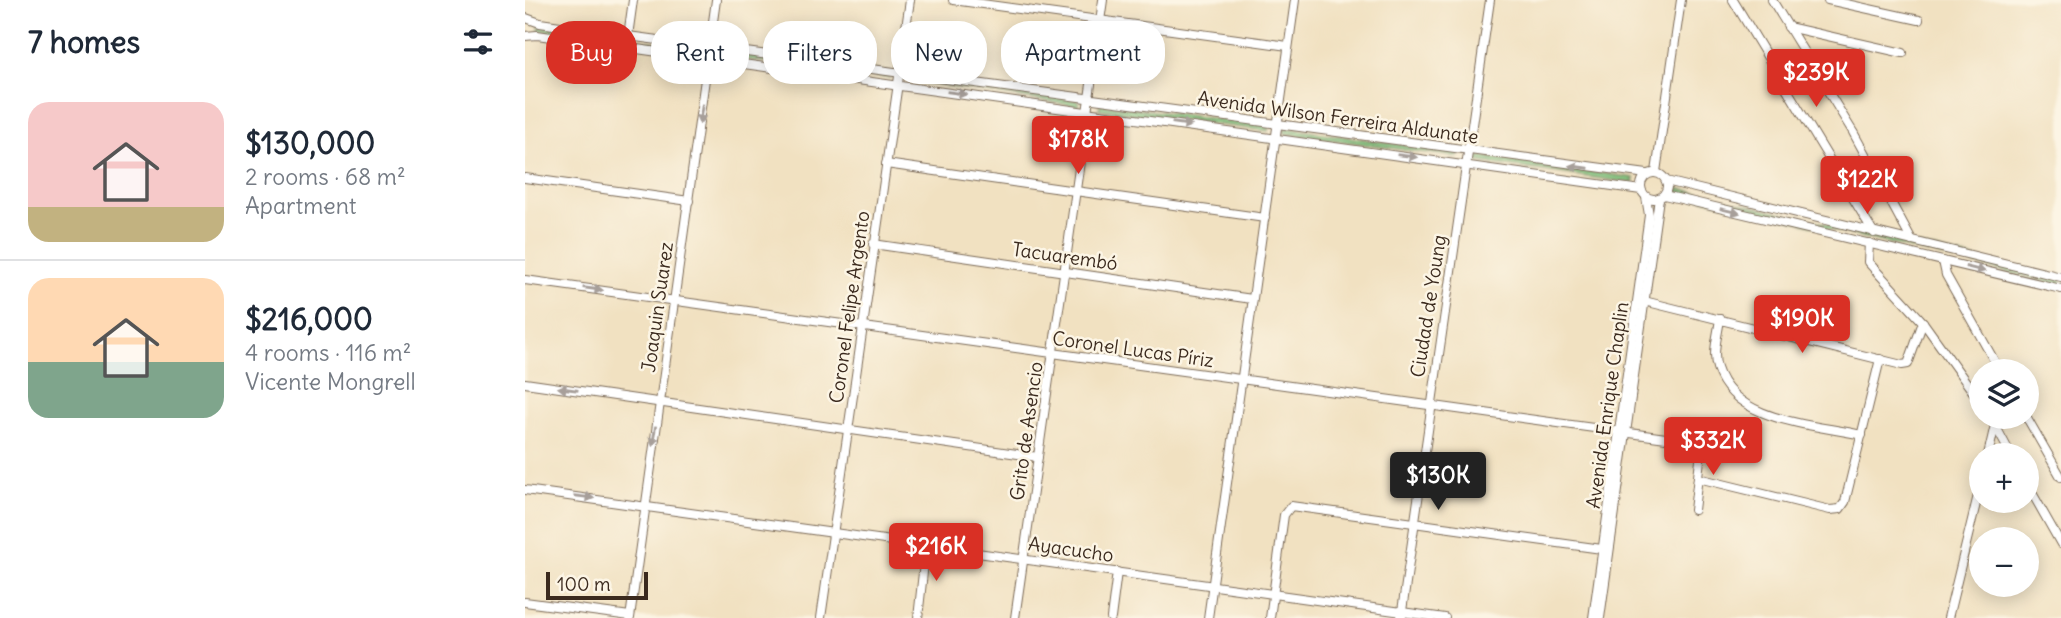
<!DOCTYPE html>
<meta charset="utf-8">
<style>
:root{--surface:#fff;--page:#f6f6f7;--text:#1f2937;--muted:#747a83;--line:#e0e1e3;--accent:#d93025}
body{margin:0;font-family:Delius,sans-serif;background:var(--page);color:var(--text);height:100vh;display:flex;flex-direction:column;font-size:26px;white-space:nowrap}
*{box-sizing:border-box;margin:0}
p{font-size:23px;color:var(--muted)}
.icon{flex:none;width:38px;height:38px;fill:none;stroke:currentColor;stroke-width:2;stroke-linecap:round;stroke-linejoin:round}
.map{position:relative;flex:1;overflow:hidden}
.drawer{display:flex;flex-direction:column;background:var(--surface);width:525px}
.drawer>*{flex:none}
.banner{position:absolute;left:21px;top:21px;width:665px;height:63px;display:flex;gap:14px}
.tools{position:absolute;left:1444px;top:359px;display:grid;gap:14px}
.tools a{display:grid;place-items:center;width:70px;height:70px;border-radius:50%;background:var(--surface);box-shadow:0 4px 18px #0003;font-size:35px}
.scale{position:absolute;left:21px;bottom:18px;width:102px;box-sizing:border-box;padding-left:7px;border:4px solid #3b2a1e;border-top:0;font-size:19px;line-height:24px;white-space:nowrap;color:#3b2a1e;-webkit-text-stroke:5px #fcf5e5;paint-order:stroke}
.price{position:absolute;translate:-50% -60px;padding:0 16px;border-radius:7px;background:var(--accent);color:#fff;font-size:23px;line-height:46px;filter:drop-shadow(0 2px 4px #0008)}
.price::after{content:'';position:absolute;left:50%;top:42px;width:21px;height:16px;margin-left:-10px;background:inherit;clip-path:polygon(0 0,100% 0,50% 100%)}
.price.active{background:#222;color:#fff}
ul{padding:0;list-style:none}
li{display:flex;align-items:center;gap:21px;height:175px;padding:0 28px}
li+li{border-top:2px solid var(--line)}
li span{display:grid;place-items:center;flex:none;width:196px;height:140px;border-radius:21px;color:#555}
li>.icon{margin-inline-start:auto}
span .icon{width:84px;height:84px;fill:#fffc;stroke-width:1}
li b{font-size:30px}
h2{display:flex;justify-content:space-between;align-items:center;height:84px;padding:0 28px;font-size:30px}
.pill{padding:0 24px;border-radius:28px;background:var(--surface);box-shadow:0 4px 18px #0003;font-size:24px;line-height:63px}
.pill.active{background:var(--accent);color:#fff}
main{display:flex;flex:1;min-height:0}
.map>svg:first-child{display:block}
.green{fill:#8cd089;stroke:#647d54;stroke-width:2}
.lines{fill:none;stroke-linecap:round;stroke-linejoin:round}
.minor-casing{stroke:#7b6a57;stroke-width:10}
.minor{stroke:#fff;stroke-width:8}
.oneway{fill:#a79f9a}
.labels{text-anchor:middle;stroke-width:5;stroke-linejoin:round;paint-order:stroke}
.street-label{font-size:19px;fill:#3b2a1e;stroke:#fcf5e5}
</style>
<main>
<section class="drawer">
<h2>7 homes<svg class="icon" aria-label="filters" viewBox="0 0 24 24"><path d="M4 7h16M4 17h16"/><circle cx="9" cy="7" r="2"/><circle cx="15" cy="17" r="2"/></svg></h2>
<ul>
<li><span style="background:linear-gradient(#f6c9c9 75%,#c2b280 0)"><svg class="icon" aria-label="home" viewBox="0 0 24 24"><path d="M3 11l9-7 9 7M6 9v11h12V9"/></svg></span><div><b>$130,000</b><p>2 rooms · 68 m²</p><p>Apartment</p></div></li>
<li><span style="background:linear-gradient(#ffd9b3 60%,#7fa58c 0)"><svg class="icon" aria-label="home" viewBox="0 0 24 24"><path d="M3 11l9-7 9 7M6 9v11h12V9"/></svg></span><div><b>$216,000</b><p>4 rooms · 116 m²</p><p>Vicente Mongrell</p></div></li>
</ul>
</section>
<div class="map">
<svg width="1536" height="618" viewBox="0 0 1536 618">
<rect width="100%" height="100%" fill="#fcf5e5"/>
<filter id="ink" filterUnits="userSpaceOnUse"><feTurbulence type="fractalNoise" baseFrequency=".0143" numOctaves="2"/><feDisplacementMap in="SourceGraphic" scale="14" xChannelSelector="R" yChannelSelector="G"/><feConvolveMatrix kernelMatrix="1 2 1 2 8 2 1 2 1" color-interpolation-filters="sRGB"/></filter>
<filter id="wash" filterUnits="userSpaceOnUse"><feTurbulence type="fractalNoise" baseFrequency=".00686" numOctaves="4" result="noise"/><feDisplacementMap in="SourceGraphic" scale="28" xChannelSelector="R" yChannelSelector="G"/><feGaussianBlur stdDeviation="1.57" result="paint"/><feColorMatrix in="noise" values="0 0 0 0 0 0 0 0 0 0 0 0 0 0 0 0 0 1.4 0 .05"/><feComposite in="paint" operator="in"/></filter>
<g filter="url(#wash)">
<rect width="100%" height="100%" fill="#f1e1c1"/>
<g class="green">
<polygon points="15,26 177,49 176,53 14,30"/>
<polygon points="195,51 365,73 365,78 194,56"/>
<polygon points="386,76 554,101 553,106 385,81"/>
<polygon points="575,104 744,126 743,131 574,109"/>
<polygon points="760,128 934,153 933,157 759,133"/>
<polygon points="951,156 1109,178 1108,183 950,161"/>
<polygon points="1152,188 1536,280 1536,285 1151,192"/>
</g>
</g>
<g filter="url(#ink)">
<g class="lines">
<g class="minor-casing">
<g id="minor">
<polyline points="428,0 763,46"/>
<polyline points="1208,0 1349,233"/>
<polyline points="1247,0 1328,132 1387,241"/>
<polyline points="1303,0 1394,20"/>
<polyline points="1,18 15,23 103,36 1122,174"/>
<polyline points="1263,27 1378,53"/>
<polyline points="0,36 12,35 1116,190"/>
<polyline points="103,36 108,0"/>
<polyline points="361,164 740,218"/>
<polyline points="1131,172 1156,0"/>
<circle cx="1129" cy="186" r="13"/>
<polyline points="0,178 164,201"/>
<polyline points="1141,181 1536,277"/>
<polyline points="1139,195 1536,289"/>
<polyline points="1344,243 1343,262 1398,322 1456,403"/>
<polyline points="348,244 727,299"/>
<polyline points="1418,261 1421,275 1475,371"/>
<polyline points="0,280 1177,443 1169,510"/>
<polyline points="1115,300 1377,365 1383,364 1398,322"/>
<path d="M 1195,319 C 1193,334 1187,353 1192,368 C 1209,423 1290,424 1337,435"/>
<polyline points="0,383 513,457"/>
<polyline points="1501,416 1536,477"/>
<polyline points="1470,425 1486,455"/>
<polyline points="1463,455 1470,425 1466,416"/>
<polyline points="1173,478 1305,510 1315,509 1320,502 1355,359"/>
<polyline points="1502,484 1536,544"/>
<polyline points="0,490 920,618"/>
<polyline points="0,602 105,616"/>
<polyline points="105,618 191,0"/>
<polyline points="296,618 385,0"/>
<polyline points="393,618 401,545"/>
<polyline points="490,618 578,0"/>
<polyline points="586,618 592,572"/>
<polyline points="683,618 770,0"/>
<polyline points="745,618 759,515 766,506 1084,550"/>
<polyline points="876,618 965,0"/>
<polyline points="1068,618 1124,215 1121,197"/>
<polyline points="1075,618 1134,198"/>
<polyline points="1423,618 1456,483"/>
</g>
</g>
<use href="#minor" class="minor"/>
</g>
<defs><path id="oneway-solid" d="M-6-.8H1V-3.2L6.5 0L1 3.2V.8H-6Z" transform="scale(1.75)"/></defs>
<g class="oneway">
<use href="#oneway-solid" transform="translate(432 93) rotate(8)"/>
<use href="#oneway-solid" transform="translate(176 114) rotate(98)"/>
<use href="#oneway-solid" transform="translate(657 124) rotate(8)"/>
<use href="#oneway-solid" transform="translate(882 156) rotate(7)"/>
<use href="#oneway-solid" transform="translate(1054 167) rotate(-172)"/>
<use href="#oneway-solid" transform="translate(1205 211) rotate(13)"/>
<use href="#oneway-solid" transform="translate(1450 269) rotate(14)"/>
<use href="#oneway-solid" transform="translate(68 289) rotate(8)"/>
<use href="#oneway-solid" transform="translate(43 389) rotate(-172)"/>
<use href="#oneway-solid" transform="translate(129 436) rotate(99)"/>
<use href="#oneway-solid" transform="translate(59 497) rotate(7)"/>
</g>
</g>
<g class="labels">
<g class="street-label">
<text transform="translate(813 117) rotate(8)" y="7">Avenida Wilson Ferreira Aldunate</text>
<text transform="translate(540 256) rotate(8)" y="7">Tacuarembó</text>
<text transform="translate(903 306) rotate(-81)" y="7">Ciudad de Young</text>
<text transform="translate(132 307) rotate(-82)" y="7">Joaquin Suarez</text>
<text transform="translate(324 307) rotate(-82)" y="7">Coronel Felipe Argento</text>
<text transform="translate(608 349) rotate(8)" y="7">Coronel Lucas Píriz</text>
<text transform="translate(1082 405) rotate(-82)" y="7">Avenida Enrique Chaplin</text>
<text transform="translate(501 431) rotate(-82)" y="7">Grito de Asencio</text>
<text transform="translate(546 549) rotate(8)" y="7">Ayacucho</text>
</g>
</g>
</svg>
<div class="tools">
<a><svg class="icon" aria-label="layers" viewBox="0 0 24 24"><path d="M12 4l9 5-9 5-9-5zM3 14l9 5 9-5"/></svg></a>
<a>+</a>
<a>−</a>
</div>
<div class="scale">100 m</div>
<b class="price" style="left:1291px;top:109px">$239K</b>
<b class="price" style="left:553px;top:176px">$178K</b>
<b class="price" style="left:1342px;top:216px">$122K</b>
<b class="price" style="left:1277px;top:355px">$190K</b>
<b class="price" style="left:1188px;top:477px">$332K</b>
<b class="price active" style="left:913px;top:512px">$130K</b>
<b class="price" style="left:411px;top:583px">$216K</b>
<div class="banner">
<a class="pill active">Buy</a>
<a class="pill">Rent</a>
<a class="pill">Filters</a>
<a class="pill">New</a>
<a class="pill">Apartment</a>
</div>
</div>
</main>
